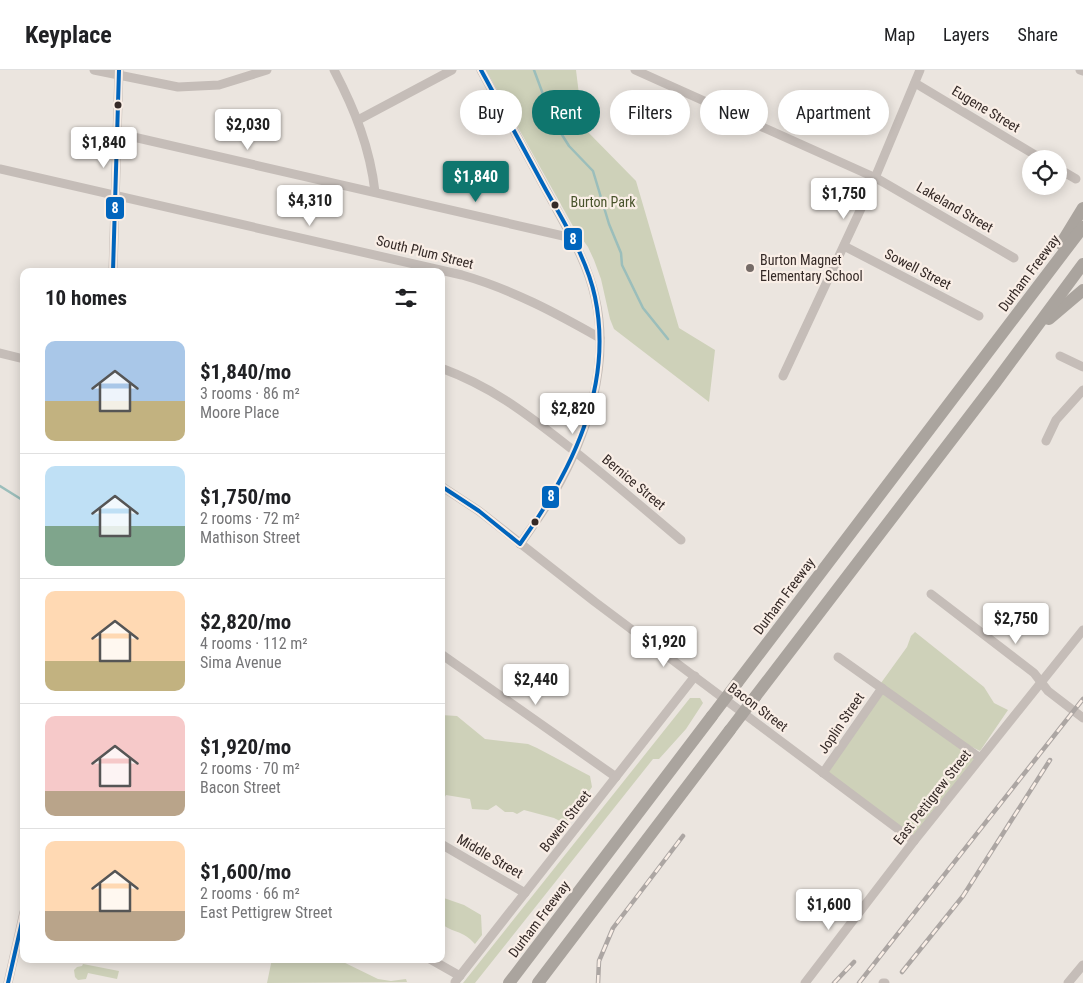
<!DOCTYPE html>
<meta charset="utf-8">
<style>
:root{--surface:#fff;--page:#f2f2f2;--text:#202124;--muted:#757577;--line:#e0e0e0;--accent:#0f766e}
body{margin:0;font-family:"Roboto Condensed",sans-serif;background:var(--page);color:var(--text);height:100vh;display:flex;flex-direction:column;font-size:19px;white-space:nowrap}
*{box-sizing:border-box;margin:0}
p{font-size:16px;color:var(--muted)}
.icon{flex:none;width:28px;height:28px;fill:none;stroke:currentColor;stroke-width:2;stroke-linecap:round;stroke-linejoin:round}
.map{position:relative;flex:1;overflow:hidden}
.sheet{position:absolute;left:20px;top:198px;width:425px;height:695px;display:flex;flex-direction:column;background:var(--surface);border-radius:10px;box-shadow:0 2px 12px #0003}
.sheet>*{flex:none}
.top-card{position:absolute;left:460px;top:20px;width:475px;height:45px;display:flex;gap:10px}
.buttons{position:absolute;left:1022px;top:80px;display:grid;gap:10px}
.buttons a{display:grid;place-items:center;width:45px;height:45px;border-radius:50%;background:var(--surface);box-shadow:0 2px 12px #0003;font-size:25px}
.price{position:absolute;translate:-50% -42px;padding:0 11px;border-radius:5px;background:#fff;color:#222;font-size:16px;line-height:32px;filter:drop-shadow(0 1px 2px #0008)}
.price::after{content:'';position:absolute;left:50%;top:30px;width:15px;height:11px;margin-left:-8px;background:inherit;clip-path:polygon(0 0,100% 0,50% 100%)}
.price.selected{background:var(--accent);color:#fff}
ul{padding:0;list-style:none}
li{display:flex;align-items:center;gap:15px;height:125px;padding:0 25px}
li+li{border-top:1px solid var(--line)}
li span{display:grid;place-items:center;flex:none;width:140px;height:100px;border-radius:10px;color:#555}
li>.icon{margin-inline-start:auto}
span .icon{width:60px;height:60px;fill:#fffc;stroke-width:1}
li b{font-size:21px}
h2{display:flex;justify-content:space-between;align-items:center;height:60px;padding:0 25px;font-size:21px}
.chip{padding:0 18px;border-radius:22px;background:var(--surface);box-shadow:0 2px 12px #0003;font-size:18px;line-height:45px}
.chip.selected{background:var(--accent);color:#fff}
header{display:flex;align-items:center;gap:30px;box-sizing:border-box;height:70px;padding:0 25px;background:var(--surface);border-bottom:1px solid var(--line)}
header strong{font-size:24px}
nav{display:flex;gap:28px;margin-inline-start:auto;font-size:18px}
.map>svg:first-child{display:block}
.green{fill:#ced1b9}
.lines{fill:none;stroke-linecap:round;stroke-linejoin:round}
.stream{stroke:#9bbebb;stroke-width:2.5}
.minor{stroke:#c5bdb8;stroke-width:9}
.highway{stroke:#aaa49e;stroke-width:12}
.rail-casing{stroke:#aca6a3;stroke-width:4.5}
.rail{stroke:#f9eee6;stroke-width:2.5;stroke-dasharray:8;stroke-linecap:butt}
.highway-bridge{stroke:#aaa49e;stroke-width:12}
.bus-1-casing{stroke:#f9eee6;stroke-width:8}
.bus-1{stroke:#0065bd;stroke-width:4}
.bus-dot{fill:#352a27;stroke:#f9eee6;stroke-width:2}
.poi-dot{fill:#756b67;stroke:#f9eee6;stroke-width:2}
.labels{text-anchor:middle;stroke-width:4.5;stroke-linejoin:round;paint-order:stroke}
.street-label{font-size:14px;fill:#352a27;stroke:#f9eee6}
.park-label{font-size:14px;fill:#48532b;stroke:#f9eee6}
.poi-label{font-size:14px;fill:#352a27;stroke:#f9eee6;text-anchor:start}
.line-badge{stroke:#f9eee6;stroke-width:2}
.badge-label{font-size:14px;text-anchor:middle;font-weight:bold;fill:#fff}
</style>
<header>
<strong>Keyplace</strong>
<nav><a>Map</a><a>Layers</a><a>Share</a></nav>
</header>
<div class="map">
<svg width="1083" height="913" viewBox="0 0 1083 913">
<rect width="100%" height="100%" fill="#ebe5df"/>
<g class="green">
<polygon points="486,0 576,0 583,57 636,111 679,258 715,280 709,332 614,259 610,249 601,209 594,190 588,177 574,158"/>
<polygon points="915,562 984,617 994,633 1008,640 980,681 964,673 881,613 907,577 911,566"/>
<polygon points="882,621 977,689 914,769 828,702"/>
<polygon points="690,628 700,628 703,633 686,659 659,689 653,689 475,913 463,913"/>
<polygon points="441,645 457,646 485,669 528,674 537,678 590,706 592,717 566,754 554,748 524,740 517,744 513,742 505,742 496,735 488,740 472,739 470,729 446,725 442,732"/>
<path d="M 441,827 L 464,835 L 481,845 L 482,865 L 475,874 C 462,859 453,864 441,853 Z"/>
<polygon points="272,889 337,889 378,909 391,911 406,909 407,912 267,913"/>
<polygon points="83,894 119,901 117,909 88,903 86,909 78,910 75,907 74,900 77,897 82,896"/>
</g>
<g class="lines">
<g class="stream">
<polyline points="534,0 550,43 559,60 569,76 593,101 609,154 621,183 622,195 643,238 668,269"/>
<polyline points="0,416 24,431"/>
</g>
<g class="minor">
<polyline points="94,0 178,17 219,15 267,0"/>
<path d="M 334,0 C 355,40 370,78 375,122"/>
<path d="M 481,0 C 504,42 527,85 550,127 C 567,159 587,191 595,227 C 611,294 587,366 554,423 C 544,441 532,457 520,474"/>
<polyline points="635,0 876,108 1014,188"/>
<polyline points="1080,0 1083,1"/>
<polyline points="915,13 1042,89"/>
<polyline points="358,50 452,0"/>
<polyline points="116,63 572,168"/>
<path d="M 0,99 L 462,205 C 511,219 556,243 600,268"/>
<polyline points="1059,99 1076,109"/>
<polyline points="844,176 979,246"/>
<polyline points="113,201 119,0"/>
<polyline points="0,283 24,289"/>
<polyline points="1060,286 1083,297"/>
<path d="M 441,298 C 490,316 523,341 564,373 C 604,404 642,437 681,470"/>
<polyline points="783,306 872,115 920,0"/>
<polyline points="1046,371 1056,350 1083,320"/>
<polyline points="441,416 479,441 595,532 914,771"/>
<polyline points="931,524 1034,603 1048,621 1083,648"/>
<polyline points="441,584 616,707"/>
<polyline points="838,587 980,688"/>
<polyline points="823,703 882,618"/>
<polyline points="441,774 525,823"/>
<polyline points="430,889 460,906"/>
<polyline points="455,912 695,606"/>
<polyline points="8,913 24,842"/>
<polyline points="805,913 914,771 1083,560"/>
<polyline points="883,913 885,913"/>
<polyline points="1068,913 1083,895"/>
</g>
<g class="highway">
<polyline points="1061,174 1083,138"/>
<polyline points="1049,249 1083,220"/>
<polyline points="737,613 1083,157"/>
<polyline points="755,627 995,313 1083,194"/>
<polyline points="509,913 712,646"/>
<polyline points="538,913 730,660"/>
</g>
<g class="rail-casing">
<g id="rail">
<polyline points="902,902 963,826 1050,690"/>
<polyline points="598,913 599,891 613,858 683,766"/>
<polyline points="834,913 854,892"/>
<polyline points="859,913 1083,629"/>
</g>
</g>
<use href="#rail" class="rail"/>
<g class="highway-bridge">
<polyline points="712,646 737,613"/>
<polyline points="730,660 755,627"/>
</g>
<g class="bus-1-casing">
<g id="bus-1">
<polyline points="113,201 119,0"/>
<path d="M 441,416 L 479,441 L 520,474 C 571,402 614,318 595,227 C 587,189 565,154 546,120 C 524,80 503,40 481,0"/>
<polyline points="8,913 24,843"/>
</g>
</g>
<use href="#bus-1" class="bus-1"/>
</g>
<g class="bus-dot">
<circle cx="118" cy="35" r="4.5"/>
<circle cx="555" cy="135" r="4.5"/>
<circle cx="535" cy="452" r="4.5"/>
</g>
<circle class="poi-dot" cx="750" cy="198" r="5"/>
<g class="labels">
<g class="street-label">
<text transform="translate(986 39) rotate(31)" y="5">Eugene Street</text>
<text transform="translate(955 137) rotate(30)" y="5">Lakeland Street</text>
<text transform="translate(425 182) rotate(14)" y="5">South Plum Street</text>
<text transform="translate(918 199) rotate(27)" y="5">Sowell Street</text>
<text transform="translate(1029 203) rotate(-53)" y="5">Durham Freeway</text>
<text transform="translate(634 412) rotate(40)" y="5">Bernice Street</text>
<text transform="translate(784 526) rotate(-53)" y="5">Durham Freeway</text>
<text transform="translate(758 637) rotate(37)" y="5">Bacon Street</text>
<text transform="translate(841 653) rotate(-56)" y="5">Joplin Street</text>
<text transform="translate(932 727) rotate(-52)" y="5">East Pettigrew Street</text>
<text transform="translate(565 751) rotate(-52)" y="5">Bowen Street</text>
<text transform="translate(490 786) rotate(30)" y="5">Middle Street</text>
<text transform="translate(539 849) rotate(-53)" y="5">Durham Freeway</text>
</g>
<g class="park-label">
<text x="603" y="137">Burton Park</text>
</g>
<g class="poi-label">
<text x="760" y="195">Burton Magnet<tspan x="760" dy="16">Elementary School</tspan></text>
</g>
</g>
<g class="line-badge">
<rect x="105" y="126" width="20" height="24" rx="5" fill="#0065bd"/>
<rect x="563" y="157" width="20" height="24" rx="5" fill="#0065bd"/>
<rect x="541" y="415" width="19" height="24" rx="5" fill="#0065bd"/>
</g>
<g class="badge-label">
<text x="115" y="143">8</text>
<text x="573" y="174">8</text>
<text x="551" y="431">8</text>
</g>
</svg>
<div class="buttons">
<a><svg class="icon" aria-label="locate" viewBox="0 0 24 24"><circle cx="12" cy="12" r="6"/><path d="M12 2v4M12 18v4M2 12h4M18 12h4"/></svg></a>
</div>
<b class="price" style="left:248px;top:81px">$2,030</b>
<b class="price" style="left:104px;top:99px">$1,840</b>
<b class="price selected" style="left:476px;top:133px">$1,840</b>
<b class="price" style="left:844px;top:150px">$1,750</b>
<b class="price" style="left:310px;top:157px">$4,310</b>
<b class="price" style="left:573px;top:365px">$2,820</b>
<b class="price" style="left:1016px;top:575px">$2,750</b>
<b class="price" style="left:664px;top:598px">$1,920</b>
<b class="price" style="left:536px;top:636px">$2,440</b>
<b class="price" style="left:829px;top:861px">$1,600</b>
<div class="top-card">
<a class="chip">Buy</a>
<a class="chip selected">Rent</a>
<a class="chip">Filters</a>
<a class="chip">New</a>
<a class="chip">Apartment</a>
</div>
<section class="sheet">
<h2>10 homes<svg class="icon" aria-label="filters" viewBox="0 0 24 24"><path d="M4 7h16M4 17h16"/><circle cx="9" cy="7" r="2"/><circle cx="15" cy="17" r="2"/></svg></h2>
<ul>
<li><span style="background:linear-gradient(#a9c7e8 60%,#c2b280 0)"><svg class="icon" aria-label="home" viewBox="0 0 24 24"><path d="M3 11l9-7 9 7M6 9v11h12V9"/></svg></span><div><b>$1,840/mo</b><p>3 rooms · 86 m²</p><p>Moore Place</p></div></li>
<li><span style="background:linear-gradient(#bfe0f5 60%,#7fa58c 0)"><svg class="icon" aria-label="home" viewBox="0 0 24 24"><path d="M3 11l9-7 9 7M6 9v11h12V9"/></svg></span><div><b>$1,750/mo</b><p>2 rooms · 72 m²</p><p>Mathison Street</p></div></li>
<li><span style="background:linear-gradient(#ffd9b3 70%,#c2b280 0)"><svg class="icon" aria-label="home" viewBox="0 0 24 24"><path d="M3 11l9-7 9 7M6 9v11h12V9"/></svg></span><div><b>$2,820/mo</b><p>4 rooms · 112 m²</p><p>Sima Avenue</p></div></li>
<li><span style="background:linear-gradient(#f6c9c9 75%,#b9a48a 0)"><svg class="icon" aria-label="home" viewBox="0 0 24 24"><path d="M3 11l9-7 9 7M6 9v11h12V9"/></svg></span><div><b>$1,920/mo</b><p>2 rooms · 70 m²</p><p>Bacon Street</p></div></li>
<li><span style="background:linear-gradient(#ffd9b3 70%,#b9a48a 0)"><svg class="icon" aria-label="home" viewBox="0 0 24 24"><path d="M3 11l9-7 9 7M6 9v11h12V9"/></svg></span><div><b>$1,600/mo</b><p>2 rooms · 66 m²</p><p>East Pettigrew Street</p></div></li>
</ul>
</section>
</div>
